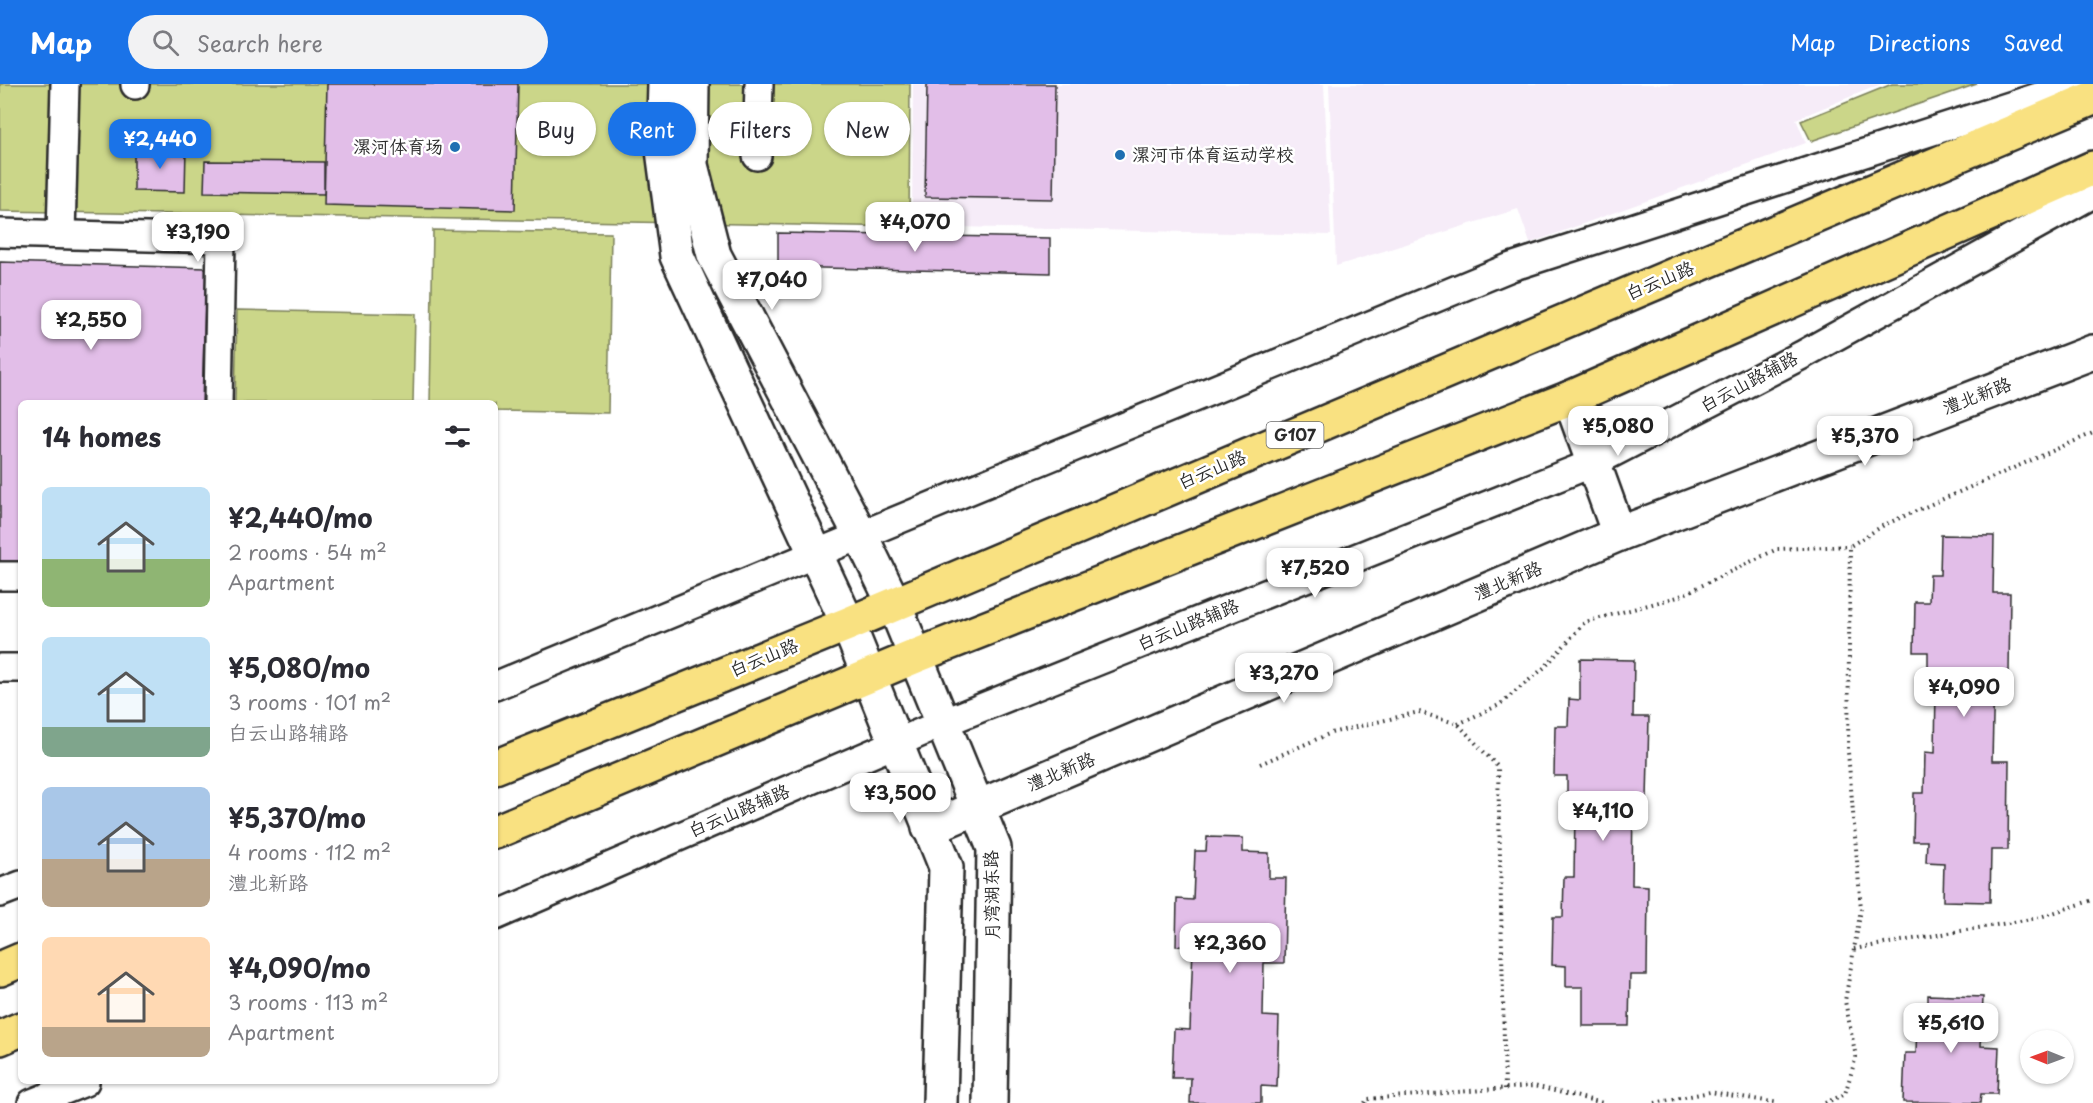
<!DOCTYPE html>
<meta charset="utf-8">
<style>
:root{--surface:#fff;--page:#f2f2f3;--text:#2b2b33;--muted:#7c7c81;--accent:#1a73e8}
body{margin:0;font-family:"Playpen Sans","LXGW WenKai TC",sans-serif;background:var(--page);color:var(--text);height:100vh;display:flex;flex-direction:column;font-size:22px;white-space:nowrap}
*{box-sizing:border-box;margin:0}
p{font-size:20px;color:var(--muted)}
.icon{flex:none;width:33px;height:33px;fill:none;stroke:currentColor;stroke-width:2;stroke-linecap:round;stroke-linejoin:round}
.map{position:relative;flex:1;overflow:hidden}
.details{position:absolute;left:18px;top:316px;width:480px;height:684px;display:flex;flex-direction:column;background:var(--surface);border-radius:9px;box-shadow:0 2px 4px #0004}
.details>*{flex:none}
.guide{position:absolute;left:516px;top:18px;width:570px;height:54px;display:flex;gap:12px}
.needle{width:39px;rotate:271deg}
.controls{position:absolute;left:2020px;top:946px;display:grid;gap:12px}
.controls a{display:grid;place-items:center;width:54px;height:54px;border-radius:50%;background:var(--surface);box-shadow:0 2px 4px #0004;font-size:30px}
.price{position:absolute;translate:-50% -51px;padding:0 14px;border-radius:12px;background:#fff;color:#222;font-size:20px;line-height:39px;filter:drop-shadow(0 2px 3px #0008)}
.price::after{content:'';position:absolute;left:50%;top:36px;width:18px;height:14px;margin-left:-9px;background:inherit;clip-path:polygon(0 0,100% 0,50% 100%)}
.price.selected{background:var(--accent);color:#fff}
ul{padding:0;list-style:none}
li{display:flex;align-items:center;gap:18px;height:150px;padding:0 24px}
li span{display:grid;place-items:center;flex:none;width:168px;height:120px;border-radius:9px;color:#555}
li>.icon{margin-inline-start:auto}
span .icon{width:72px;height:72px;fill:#fffc;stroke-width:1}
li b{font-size:26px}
h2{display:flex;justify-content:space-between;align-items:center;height:72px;padding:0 24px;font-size:26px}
.tag{padding:0 21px;border-radius:27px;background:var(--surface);box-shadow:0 2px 4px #0004;font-size:21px;line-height:54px}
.tag.selected{background:var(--accent);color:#fff}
header{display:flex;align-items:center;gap:36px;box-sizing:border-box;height:84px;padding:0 30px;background:var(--accent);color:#fff}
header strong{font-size:28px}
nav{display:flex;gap:33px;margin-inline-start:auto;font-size:21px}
.search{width:420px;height:54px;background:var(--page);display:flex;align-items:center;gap:15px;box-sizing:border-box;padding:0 21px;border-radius:33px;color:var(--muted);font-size:22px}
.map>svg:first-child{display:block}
.built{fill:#f6ecf8}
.green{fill:#cbd689;stroke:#7b805a;stroke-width:1.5}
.building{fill:#e2bee8;stroke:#2b2b2b;stroke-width:1.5}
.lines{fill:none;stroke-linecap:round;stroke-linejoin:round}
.minor-casing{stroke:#2b2b2b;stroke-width:32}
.tertiary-casing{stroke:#2b2b2b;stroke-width:38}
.trunk-casing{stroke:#2b2b2b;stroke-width:38}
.path{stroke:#2b2b2b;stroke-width:4;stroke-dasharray:1.5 4.5;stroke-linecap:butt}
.minor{stroke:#fff;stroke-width:27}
.tertiary{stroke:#fff;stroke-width:33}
.trunk{stroke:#f9e181;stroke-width:33}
.poi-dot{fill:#1f6fb2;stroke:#fff;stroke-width:2}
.labels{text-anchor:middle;stroke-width:5;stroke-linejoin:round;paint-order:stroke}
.shield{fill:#fff;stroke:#6b6b6b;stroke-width:1.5}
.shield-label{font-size:16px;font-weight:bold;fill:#2b2b2b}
.poi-label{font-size:18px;fill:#2b2b2b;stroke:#fff;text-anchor:end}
.street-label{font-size:18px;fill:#2b2b2b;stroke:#fff}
</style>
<header>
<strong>Map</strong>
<div class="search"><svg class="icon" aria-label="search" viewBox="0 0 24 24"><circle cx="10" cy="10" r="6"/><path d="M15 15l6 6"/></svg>Search here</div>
<nav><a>Map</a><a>Directions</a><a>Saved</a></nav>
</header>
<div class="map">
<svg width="2093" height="1019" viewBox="0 0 2093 1019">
<rect width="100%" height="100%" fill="#fff"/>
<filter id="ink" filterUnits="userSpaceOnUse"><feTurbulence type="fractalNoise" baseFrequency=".0167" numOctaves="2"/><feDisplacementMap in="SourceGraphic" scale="12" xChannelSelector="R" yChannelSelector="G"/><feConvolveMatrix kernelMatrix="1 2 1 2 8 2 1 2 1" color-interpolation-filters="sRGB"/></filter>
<g filter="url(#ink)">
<g class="built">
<polygon points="913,0 1324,0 1331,151 912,142"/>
<polygon points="1329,0 1881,0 1796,35 1806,59 1530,159 1518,125 1336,182"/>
</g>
<g class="green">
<polygon points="0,0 910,0 909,143 0,127"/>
<polygon points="1892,0 1977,0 1811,57 1801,37"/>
<polygon points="433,146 611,149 608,329 495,327 495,320 430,319"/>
<polygon points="237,226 415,230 413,319 235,319"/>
</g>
<g class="building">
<polygon points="327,0 518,0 515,126 324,121"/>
<polygon points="927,0 1055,0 1053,115 925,113"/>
<polygon points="134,64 186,64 185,108 134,107"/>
<polygon points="205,77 324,78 324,110 204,108"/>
<polygon points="778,149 1050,154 1050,189 778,183"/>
<polygon points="0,178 206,184 202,320 21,320 21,484 0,483"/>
<polygon points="1941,451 1994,452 1993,509 2010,509 2009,590 1994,590 1992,677 2009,677 2008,766 1991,766 1990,818 1943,817 1944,779 1926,778 1927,757 1913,757 1914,709 1924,709 1925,668 1935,669 1936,604 1928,604 1928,568 1914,568 1915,518 1929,518 1930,491 1940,491"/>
<polygon points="1580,575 1634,576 1633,633 1649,633 1647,715 1633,714 1632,801 1648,802 1647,891 1630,891 1629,942 1583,942 1583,903 1566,903 1566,882 1552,881 1553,833 1563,833 1564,793 1574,793 1575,728 1567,728 1567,692 1554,692 1555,642 1568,642 1569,615 1580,616"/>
<polygon points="1207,753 1243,754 1243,768 1269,769 1269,794 1286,794 1284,879 1264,879 1263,932 1279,933 1277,1003 1261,1002 1261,1019 1190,1019 1191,994 1172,994 1174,945 1190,946 1193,863 1176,862 1177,815 1193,816 1195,767 1206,767"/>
<polygon points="1928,911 1983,913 1981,962 1999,963 1997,1010 1981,1010 1980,1019 1903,1018 1905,969 1916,969 1917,937 1922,937 1922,919 1928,919"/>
</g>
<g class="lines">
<g class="minor-casing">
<g id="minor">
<polyline points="135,1 135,0"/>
<polyline points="757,72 759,0"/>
<polyline points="0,149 221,155 218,320"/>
<polyline points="61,150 65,0"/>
<polyline points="0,492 21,492"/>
<polyline points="0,584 21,584"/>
<polyline points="495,602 1511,183 2078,0"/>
<polyline points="0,809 21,801"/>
<polyline points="495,832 943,639 1593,379 1802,271 2093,110"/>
<polyline points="32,1019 85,998"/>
</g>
</g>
<g class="tertiary-casing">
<g id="tertiary">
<polyline points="665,0 663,66 677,172 848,540 946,783 940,1019"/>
<polyline points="692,0 691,81 714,171 860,450 894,520 994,764 990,1019"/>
<polyline points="1570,314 1619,450"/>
<polyline points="929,744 1619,450 2093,268"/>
</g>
</g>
<g class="trunk-casing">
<g id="trunk">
<polyline points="495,683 848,540 2093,14"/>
<polyline points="495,748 916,572 1570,314 2093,84"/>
<polyline points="0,885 21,876"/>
<polyline points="0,954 21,945"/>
</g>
</g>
<g class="path">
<polyline points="1458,640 1499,621 1545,583 1585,538 1678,513 1777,465 1850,462"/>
<polyline points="1260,680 1331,649 1419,628 1458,640 1498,683 1505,1005"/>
<polyline points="1854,865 2037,834 2093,816"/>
<polyline points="1365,1019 1367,1015 1534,1002 1603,1019"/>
<polyline points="1655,1019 1710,1008 1779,1019"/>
<polyline points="1825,1019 1845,1010 1856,973 1845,917 1861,825 1848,668 1850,462 1884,441 2093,349"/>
</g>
<use href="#minor" class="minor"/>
<use href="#tertiary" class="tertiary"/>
<use href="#trunk" class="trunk"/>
</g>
</g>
<g class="poi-dot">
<circle cx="455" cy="63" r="6"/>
<circle cx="1120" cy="71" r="6"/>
</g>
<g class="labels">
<rect class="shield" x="1266.5" y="338" width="57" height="26" rx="4.5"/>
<g class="shield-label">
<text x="1295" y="357">G107</text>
</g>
<g class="poi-label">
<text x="443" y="69">漯河体育场</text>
<text x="1132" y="77" text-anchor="start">漯河市体育运动学校</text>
</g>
<g class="street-label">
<text transform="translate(1660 197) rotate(-23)" y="6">白云山路</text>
<text transform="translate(1749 298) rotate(-28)" y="6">白云山路辅路</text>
<text transform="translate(1977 312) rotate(-21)" y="6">澧北新路</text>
<text transform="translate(1212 386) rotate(-23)" y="6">白云山路</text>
<text transform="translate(1508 497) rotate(-23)" y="6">澧北新路</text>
<text transform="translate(1188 541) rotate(-22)" y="6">白云山路辅路</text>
<text transform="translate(764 574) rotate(-22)" y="6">白云山路</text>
<text transform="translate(1061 688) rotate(-23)" y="6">澧北新路</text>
<text transform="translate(739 727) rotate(-23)" y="6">白云山路辅路</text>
<text transform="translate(992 811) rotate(-91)" y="6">月湾湖东路</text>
</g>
</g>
</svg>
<div class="controls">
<a><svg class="needle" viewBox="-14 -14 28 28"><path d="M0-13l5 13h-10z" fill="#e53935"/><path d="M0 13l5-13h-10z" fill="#7c7c81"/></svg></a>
</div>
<b class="price selected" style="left:160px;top:86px">¥2,440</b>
<b class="price" style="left:915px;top:169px">¥4,070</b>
<b class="price" style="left:198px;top:179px">¥3,190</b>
<b class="price" style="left:772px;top:227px">¥7,040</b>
<b class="price" style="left:91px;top:267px">¥2,550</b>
<b class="price" style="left:1618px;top:373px">¥5,080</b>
<b class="price" style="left:1865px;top:383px">¥5,370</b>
<b class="price" style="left:1315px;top:515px">¥7,520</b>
<b class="price" style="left:1284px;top:620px">¥3,270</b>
<b class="price" style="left:1964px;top:634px">¥4,090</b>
<b class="price" style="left:900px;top:740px">¥3,500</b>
<b class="price" style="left:1603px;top:758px">¥4,110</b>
<b class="price" style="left:1230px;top:890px">¥2,360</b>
<b class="price" style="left:1951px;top:970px">¥5,610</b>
<div class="guide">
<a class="tag">Buy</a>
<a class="tag selected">Rent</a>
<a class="tag">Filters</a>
<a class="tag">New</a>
</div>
<section class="details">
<h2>14 homes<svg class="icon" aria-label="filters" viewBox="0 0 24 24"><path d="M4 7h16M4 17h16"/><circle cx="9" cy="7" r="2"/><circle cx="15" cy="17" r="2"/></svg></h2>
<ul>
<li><span style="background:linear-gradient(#bfe0f5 60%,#8fb573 0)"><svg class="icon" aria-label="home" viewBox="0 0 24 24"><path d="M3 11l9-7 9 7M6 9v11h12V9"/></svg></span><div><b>¥2,440/mo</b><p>2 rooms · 54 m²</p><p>Apartment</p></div></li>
<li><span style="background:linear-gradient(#bfe0f5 75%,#7fa58c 0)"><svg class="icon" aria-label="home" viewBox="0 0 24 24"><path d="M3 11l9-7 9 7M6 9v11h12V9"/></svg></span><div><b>¥5,080/mo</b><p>3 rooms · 101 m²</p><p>白云山路辅路</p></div></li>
<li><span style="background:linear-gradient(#a9c7e8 60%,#b9a48a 0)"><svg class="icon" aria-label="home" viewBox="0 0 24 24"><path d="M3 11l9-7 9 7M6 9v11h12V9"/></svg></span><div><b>¥5,370/mo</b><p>4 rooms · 112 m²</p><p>澧北新路</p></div></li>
<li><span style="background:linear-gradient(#ffd9b3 75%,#b9a48a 0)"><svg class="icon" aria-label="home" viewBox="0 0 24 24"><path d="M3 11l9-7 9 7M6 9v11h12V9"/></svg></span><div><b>¥4,090/mo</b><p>3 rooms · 113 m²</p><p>Apartment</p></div></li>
</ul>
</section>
</div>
